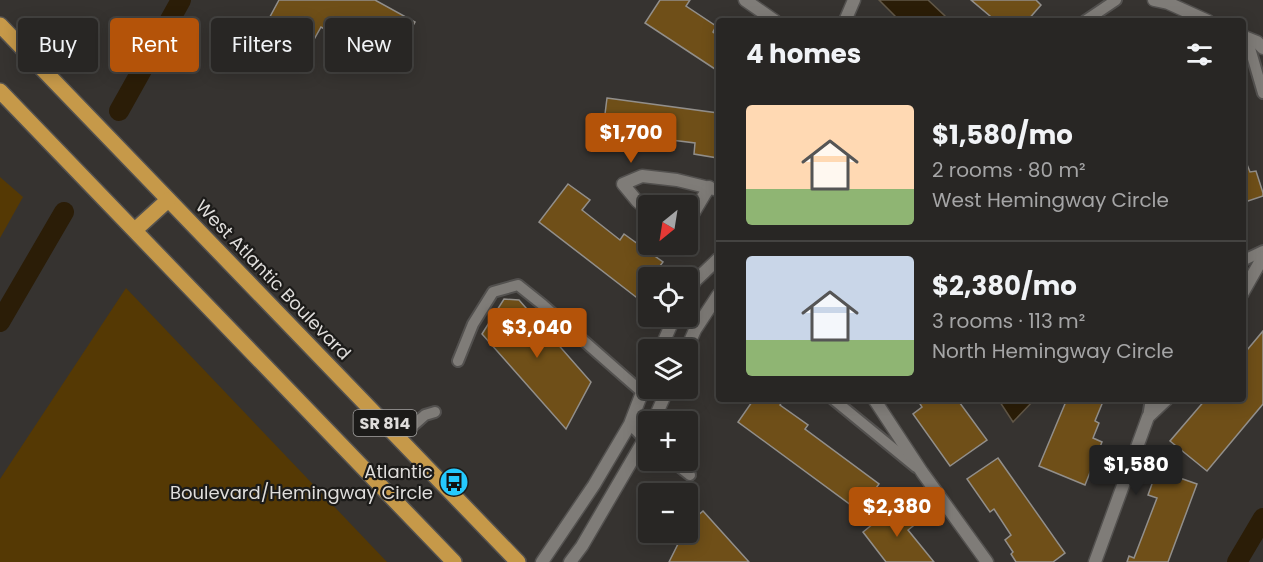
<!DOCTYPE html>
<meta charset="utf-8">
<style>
:root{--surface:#282624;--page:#302e2c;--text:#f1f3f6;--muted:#a5a5a6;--line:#444341;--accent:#b45309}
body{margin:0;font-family:Poppins,sans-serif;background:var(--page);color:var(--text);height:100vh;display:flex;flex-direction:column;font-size:22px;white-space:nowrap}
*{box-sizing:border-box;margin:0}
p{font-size:20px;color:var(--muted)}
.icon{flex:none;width:33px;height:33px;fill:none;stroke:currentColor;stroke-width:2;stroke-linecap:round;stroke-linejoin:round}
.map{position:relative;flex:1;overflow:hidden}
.drawer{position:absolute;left:716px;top:18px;width:530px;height:384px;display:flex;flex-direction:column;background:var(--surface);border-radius:6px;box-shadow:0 3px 15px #0003,0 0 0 2px var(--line)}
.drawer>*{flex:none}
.top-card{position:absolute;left:18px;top:18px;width:570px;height:54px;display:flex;gap:12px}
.needle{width:39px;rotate:210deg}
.tools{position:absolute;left:638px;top:195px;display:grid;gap:12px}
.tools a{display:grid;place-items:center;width:60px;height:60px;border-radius:6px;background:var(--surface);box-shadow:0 3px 15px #0003,0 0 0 2px var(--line);font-size:30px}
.price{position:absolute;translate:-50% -51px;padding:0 14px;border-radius:6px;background:var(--accent);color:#fff;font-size:20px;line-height:39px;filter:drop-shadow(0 2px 3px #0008)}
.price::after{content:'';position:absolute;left:50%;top:36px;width:18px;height:14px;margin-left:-9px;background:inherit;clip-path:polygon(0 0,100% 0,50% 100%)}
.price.current{background:#222;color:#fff}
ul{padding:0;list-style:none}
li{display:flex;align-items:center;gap:18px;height:150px;padding:0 30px}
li+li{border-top:2px solid var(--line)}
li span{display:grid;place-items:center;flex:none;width:168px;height:120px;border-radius:6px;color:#555}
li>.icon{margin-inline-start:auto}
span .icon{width:72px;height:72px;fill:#fffc;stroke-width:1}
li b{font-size:26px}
h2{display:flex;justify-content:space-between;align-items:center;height:72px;padding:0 30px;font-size:26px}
.chip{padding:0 21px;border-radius:6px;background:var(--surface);box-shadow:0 3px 15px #0003,0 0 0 2px var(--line);font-size:21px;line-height:54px}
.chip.current{background:var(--accent);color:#fff}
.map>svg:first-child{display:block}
.green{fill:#553904}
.water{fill:#2b1d07;stroke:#615747;stroke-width:1.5}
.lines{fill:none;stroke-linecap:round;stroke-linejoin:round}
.canal{stroke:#2b1d07;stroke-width:20}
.building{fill:#6f4f18;stroke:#928f8b;stroke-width:1.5}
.service-casing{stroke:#53514f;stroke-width:14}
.minor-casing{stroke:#53514f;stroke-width:15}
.primary-casing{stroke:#53514f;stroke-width:18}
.service{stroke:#7f7c78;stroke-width:10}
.minor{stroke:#7f7c78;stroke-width:12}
.primary{stroke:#c69949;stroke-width:15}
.labels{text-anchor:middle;stroke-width:4.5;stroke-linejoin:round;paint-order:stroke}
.shield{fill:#1c1b19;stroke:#a4a3a1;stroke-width:1.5}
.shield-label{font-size:16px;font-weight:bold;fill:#dfdddb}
.street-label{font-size:18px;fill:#dfdddb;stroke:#1c1b19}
.poi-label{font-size:18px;fill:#dfdddb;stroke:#1c1b19;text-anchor:end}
</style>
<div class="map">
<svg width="1263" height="562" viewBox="0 0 1263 562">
<rect width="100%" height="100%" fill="#363330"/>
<g class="green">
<polygon points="0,177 23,197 0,238"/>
<polygon points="126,288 387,562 0,562 0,479"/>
</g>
<g class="water">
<polygon points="879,0 928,0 945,16 946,21 900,21"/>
<polygon points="998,399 1035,399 1013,422"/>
</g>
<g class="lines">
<g class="canal">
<polyline points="119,111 181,0"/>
<polyline points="0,322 64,212"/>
<polyline points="1237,562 1263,518"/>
</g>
</g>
<g class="building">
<polygon points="279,0 375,0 415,22 390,66 321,27 301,63 258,39"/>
<polygon points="660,0 690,0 686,6 716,26 713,32 718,36 718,71 645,23"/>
<polygon points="971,0 1036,0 1041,5 1027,21 996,21"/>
<polygon points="607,98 718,113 718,158 694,154 695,143 647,137 645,151 601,146"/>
<polygon points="1242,152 1250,172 1256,171 1263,193 1263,196 1242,203"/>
<polygon points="568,184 590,200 582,210 620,240 624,234 663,262 651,278 648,278 648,281 636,297 539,222"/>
<polygon points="504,299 519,300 591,382 566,429 482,334"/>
<polygon points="1263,331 1263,404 1207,471 1170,441 1206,399 1242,399 1242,356"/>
<polygon points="754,399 782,399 783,400 780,405 808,425 805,429 879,484 859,511 738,422"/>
<polygon points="917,399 957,399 987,440 950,466 913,414 922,407"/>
<polygon points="1067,399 1104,399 1095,421 1099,423 1093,438 1102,442 1085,485 1039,466"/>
<polygon points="998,458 1065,553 1053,562 1016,562 1011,554 1013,552 1005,540 1011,535 994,509 990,512 967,479"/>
<polygon points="1157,470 1197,484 1168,562 1127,562 1129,556 1134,558 1157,498 1148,495"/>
<polygon points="900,502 917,523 908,530 934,562 886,562 863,532"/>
<polygon points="703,511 749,562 669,562 684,532 687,532 688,524"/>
</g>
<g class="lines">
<g class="service-casing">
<g id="service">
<polyline points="1085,21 1116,0"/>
<polyline points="1247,38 1263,93"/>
<polyline points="1242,261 1263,251"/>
<polyline points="458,361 473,324 493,292 518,285 543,305 642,392"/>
<polyline points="833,399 916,467"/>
<polyline points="1148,417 1151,399"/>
<polyline points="630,424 648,443"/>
<polyline points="399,438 425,415 435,412"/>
<polyline points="671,460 690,475"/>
</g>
</g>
<g class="minor-casing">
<g id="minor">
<polyline points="745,0 775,21"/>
<polyline points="1154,0 1168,3 1208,21"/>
<polyline points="845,21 854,0"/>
<polyline points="1242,36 1257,42 1263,48"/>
<polyline points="648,210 637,201 623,184 642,176 677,180 718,190"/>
<polyline points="687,224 709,187"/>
<polyline points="1242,294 1263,257"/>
<polyline points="687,296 695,281 718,259"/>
<polyline points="660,350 675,316"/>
<polyline points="686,350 695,330 718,295"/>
<polyline points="874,399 922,472 987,562"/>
<polyline points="653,422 668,388"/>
<polyline points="542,562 594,485 630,424 648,377"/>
<polyline points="570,562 582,546 648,433"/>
<polyline points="1095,562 1148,417 1167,399"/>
</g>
</g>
<g class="primary-casing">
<g id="primary">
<polyline points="0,25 518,562"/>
<polyline points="0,91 454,562"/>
<polyline points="135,230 168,200"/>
</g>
</g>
<use href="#service" class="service"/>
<use href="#minor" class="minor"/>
<use href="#primary" class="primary"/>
</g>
<defs>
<g id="bus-disc" transform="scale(1.5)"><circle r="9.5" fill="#24c9fe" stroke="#1c1b19"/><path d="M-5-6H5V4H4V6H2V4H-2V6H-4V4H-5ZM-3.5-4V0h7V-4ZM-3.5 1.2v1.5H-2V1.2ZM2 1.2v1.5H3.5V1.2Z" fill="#111"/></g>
</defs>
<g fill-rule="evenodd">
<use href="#bus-disc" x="454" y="482"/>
</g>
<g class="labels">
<rect class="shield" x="353.5" y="410" width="63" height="26" rx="4.5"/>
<g class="shield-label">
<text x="385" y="429">SR 814</text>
</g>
<g class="street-label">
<text transform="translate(273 280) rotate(46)" y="6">West Atlantic Boulevard</text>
</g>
<g class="poi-label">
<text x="433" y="478">Atlantic<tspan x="433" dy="21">Boulevard/Hemingway Circle</tspan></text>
</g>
</g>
</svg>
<div class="tools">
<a><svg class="needle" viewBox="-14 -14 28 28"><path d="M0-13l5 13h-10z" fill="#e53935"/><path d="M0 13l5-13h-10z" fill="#a5a5a6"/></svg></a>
<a><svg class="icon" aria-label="locate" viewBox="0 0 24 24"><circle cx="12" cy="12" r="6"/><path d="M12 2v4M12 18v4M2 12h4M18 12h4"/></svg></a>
<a><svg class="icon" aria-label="layers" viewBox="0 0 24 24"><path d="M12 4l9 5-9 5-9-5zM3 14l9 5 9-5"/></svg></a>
<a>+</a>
<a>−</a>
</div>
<b class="price" style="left:631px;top:164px">$1,700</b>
<b class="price" style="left:537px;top:359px">$3,040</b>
<b class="price current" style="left:1136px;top:496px">$1,580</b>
<b class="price" style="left:897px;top:538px">$2,380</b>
<div class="top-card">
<a class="chip">Buy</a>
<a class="chip current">Rent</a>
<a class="chip">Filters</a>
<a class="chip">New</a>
</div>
<section class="drawer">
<h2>4 homes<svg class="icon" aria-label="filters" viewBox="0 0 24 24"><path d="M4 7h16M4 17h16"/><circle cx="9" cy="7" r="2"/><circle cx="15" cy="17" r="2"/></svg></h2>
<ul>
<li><span style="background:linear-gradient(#ffd9b3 70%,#8fb573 0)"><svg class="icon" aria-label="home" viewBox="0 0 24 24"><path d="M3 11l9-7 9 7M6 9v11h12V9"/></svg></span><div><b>$1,580/mo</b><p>2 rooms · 80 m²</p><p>West Hemingway Circle</p></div></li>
<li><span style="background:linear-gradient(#c9d6e8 70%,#8fb573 0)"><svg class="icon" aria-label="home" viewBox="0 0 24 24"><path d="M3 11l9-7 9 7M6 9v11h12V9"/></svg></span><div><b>$2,380/mo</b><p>3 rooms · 113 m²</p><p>North Hemingway Circle</p></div></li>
</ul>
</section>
</div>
